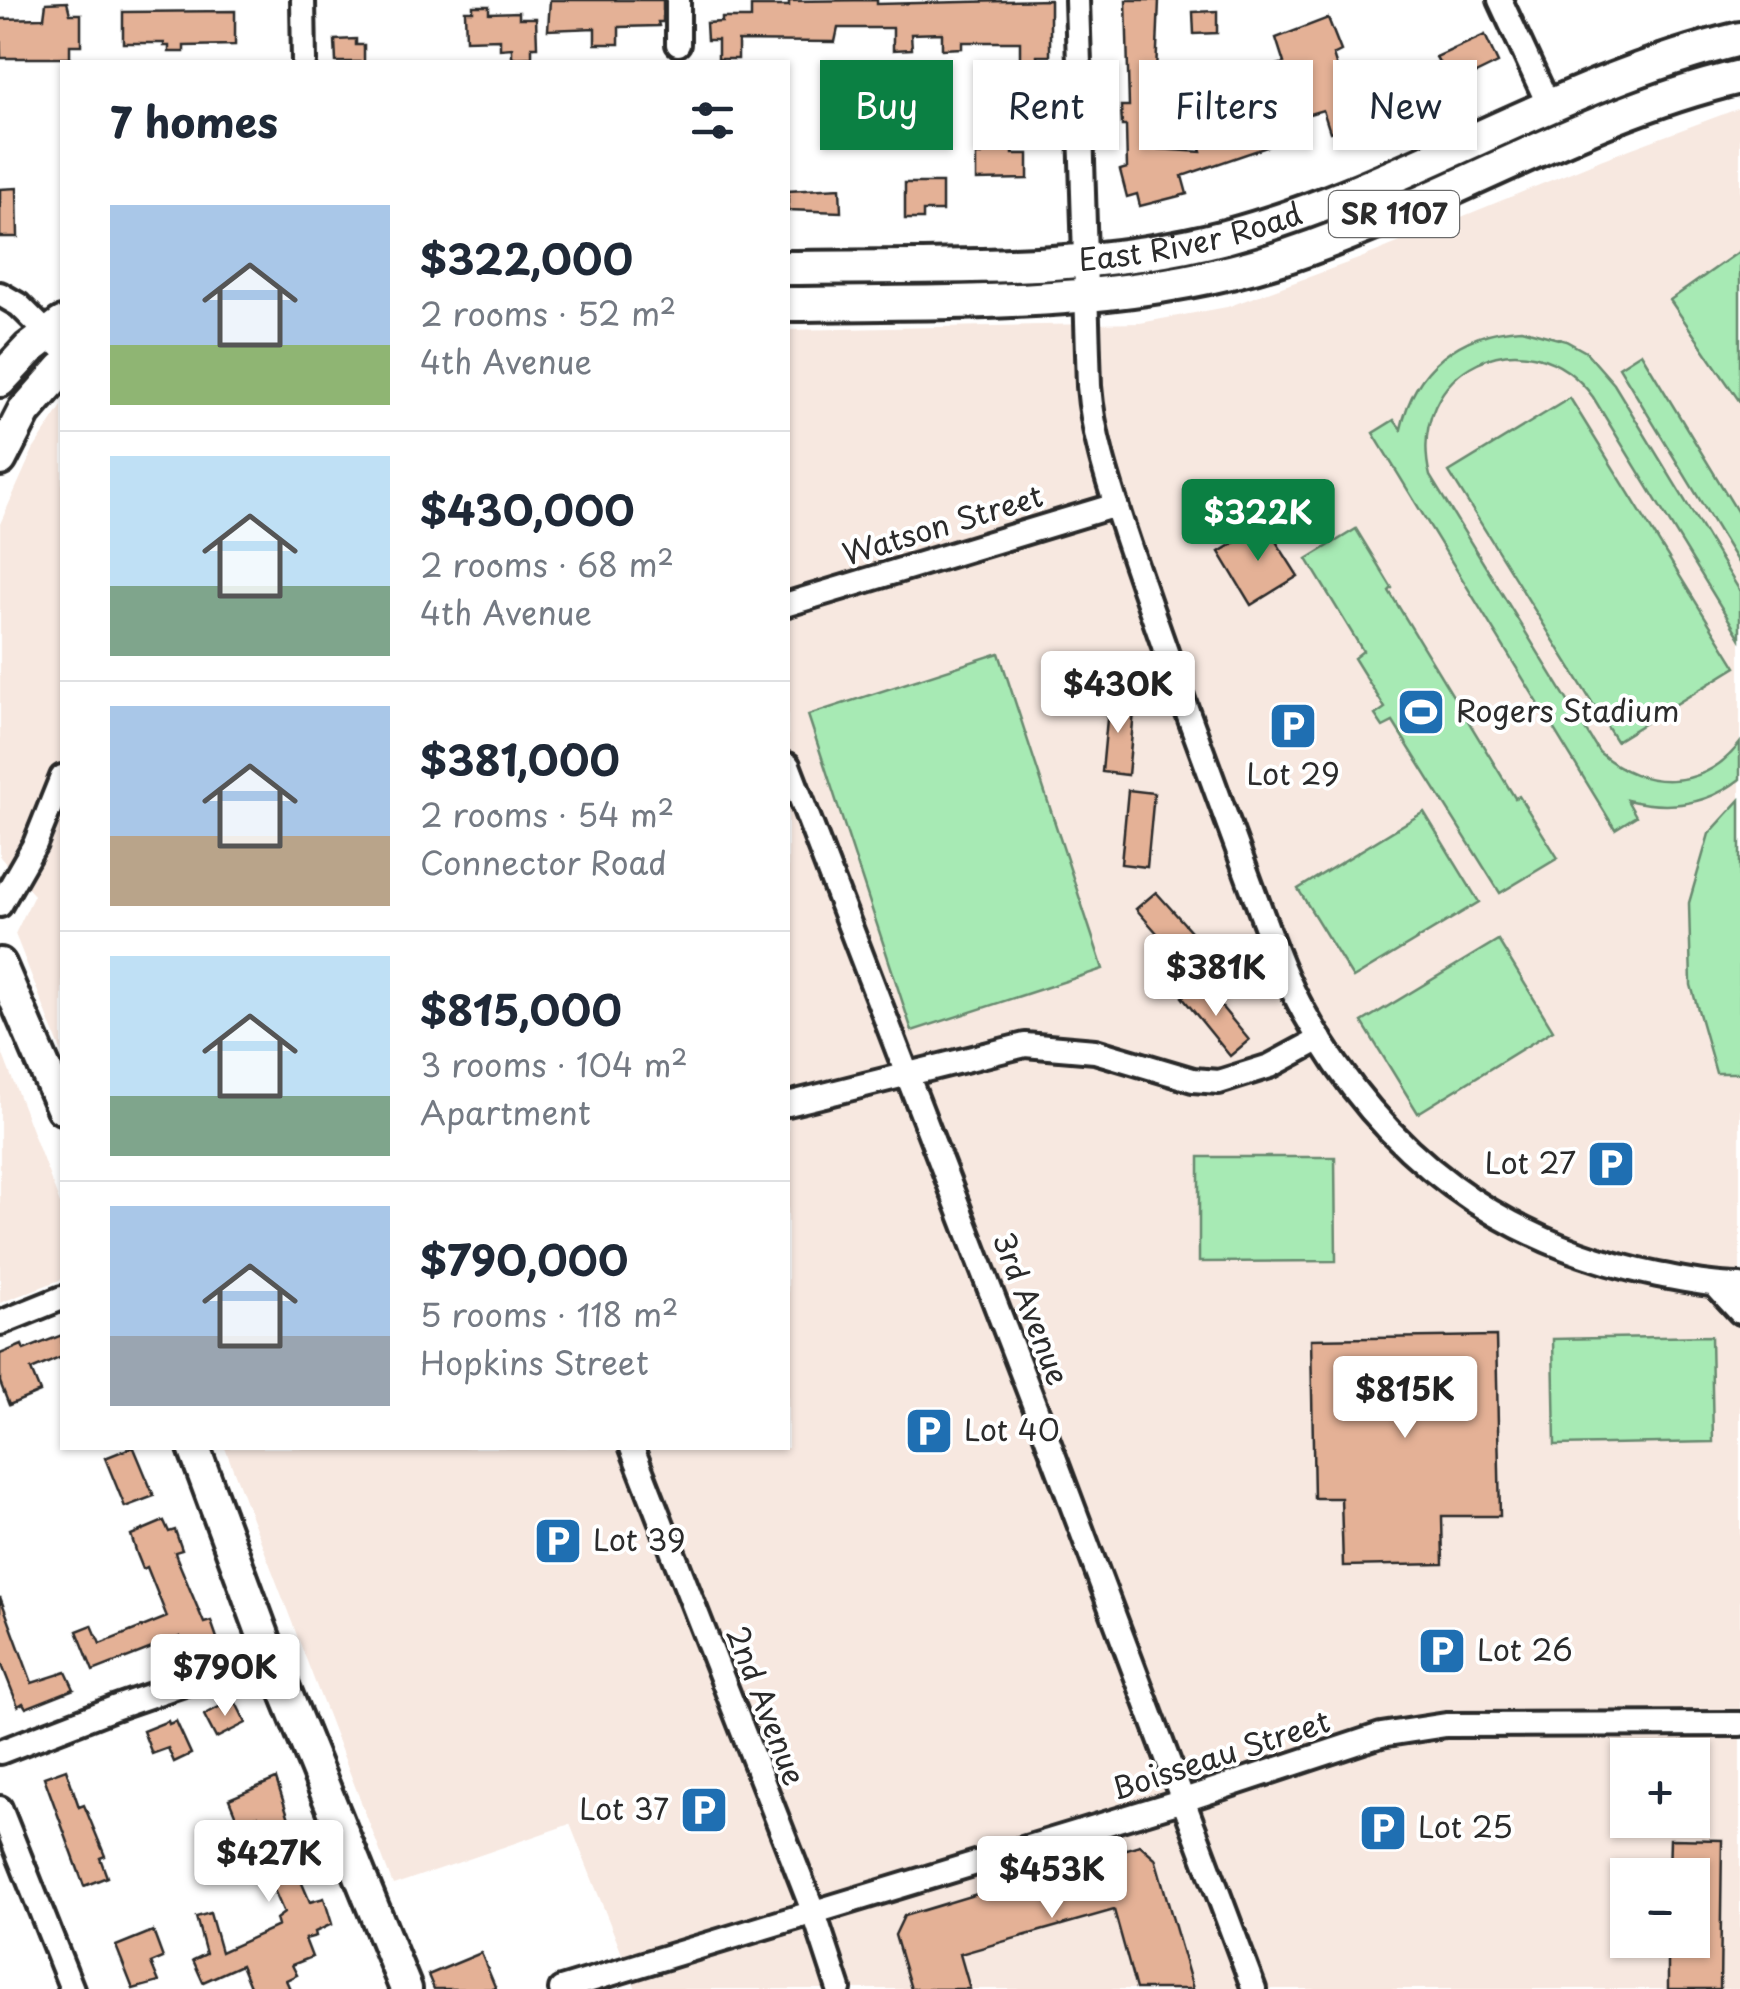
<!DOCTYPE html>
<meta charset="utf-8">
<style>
:root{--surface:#fff;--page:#f2f2f3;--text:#1f2937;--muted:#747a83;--line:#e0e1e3;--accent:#0b8043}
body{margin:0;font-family:"Playpen Sans",sans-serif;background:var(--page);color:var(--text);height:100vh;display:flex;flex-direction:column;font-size:38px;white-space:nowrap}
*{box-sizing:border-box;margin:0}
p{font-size:32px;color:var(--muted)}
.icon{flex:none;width:55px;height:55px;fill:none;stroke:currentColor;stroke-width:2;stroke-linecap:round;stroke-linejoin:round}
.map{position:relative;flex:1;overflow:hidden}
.panel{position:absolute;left:60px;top:60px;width:730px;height:1390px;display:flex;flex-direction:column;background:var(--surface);border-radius:0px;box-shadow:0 2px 8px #0004}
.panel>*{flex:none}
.banner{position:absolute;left:820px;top:60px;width:770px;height:90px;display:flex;gap:20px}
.tools{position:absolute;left:1610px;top:1738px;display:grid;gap:20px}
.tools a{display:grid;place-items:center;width:100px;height:100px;border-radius:0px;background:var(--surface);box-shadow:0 2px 8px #0004;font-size:50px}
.price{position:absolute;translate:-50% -85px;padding:0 22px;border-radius:10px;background:#fff;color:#222;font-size:32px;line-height:65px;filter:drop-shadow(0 2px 5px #0008)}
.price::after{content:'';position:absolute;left:50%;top:60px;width:30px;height:22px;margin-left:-15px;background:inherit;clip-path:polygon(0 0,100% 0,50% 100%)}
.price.selected{background:var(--accent);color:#fff}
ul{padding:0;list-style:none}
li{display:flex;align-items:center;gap:30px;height:250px;padding:0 50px}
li+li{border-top:2px solid var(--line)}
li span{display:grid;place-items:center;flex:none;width:280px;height:200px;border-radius:0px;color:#555}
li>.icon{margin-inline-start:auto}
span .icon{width:120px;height:120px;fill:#fffc;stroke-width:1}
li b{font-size:42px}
h2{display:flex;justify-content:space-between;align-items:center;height:120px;padding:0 50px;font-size:42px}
.pill{padding:0 35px;border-radius:0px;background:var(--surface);box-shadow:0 2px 8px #0004;font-size:35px;line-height:90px}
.pill.selected{background:var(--accent);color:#fff}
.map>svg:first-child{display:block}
.built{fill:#f7e8e0;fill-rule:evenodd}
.green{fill:#a7eab4;stroke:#698a70;stroke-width:2.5}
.building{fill:#e4b196;stroke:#2b2b2b;stroke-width:2.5}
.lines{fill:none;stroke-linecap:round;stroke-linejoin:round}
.street-casing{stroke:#2b2b2b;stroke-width:30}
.secondary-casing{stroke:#2b2b2b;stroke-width:38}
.primary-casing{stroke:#2b2b2b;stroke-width:40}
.street{stroke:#fff;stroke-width:22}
.secondary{stroke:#fff;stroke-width:30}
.primary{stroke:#fff;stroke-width:32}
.labels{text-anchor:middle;stroke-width:8;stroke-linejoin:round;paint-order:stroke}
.shield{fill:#fff;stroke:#6b6b6b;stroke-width:2.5}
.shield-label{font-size:28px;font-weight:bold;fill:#2b2b2b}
.street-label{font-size:30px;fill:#2b2b2b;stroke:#fff}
.poi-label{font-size:30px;fill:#2b2b2b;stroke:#fff;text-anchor:start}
</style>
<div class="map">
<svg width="1740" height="1989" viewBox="0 0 1740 1989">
<rect width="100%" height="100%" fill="#fff"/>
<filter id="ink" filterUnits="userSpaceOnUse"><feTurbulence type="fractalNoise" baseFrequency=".01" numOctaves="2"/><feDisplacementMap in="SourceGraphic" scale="20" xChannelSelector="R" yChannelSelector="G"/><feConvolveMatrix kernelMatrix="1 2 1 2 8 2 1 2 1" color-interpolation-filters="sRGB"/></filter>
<g filter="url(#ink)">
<g class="built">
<path d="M 1740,108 L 1740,1989 L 636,1989 L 570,1824 L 393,1885 L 225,1448 L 788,1448 L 788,330 L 1140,323 L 1227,307 L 1361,258 L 1603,159 ZM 1628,1755 L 1692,1755 L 1692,1820 L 1628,1820 ZM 1628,1875 L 1692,1875 L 1692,1940 L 1628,1940 Z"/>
<polygon points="62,406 62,1053 15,934 34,895 0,857 0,524 33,450"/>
<polygon points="0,1047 62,1209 62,1279 0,1303"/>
</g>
<g class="green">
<polygon points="1740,251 1740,402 1670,300"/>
<path d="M 1521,329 L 1566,341 L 1586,352 L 1614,384 L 1740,591 L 1740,638 L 1593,397 C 1528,308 1404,369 1430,476 L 1599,752 C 1643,791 1703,791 1740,743 L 1740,779 C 1706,806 1668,810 1627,800 L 1636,816 L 1615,829 L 1373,433 L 1394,420 L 1401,429 C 1414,368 1460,332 1521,329 Z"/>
<polygon points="1641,353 1740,516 1740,566 1619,367"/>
<polygon points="1570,398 1736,667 1616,741 1449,472"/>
<polygon points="1356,529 1392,588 1389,591 1515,798 1519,796 1558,858 1500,893 1393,722 1383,727 1375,715 1385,708 1354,658 1363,651 1307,559"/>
<polygon points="999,653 1103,969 912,1031 808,715"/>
<polygon points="1740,800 1740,1073 1716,1073 1691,985 1689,903 1709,834"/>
<polygon points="1424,812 1479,902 1353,978 1298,889"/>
<polygon points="1498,940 1553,1030 1418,1113 1362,1022"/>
<polygon points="1199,1157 1335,1157 1336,1261 1199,1262"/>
<polygon points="1711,1336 1713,1442 1555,1445 1553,1339"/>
</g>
<g class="building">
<polygon points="550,0 663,0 663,22 658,22 659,26 619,27 619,44 595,44 595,28 548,30"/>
<polygon points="877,0 877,4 1050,0 1050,56 1037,56 1040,101 983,96 985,78 1020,81 1020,42 962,42 962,48 942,49 942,33 911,34 912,49 893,50 893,28 838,28 835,42 738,41 738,59 718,59 718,40 707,40 706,23 722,22 722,18 751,18 751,6 789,6 789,1"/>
<polygon points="1126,0 1159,0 1156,73 1144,75 1144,106 1157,105 1158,149 1201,152 1190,111 1211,105 1214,117 1255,105 1267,147 1182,176 1187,194 1140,206 1137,194 1127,197 1120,170 1127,168 1126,126 1122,126 1121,106 1129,106"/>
<polygon points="67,2 70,14 81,14 81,45 70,45 70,58 1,58 0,19 44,18 46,3"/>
<polygon points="473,6 489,6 489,13 519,12 519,18 536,18 537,47 532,47 532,57 512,58 512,48 500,49 500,39 466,40 465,11 473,11"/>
<polygon points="235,11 235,45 184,46 184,52 169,52 169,46 164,46 164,43 123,43 123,12"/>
<polygon points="1217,11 1217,33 1194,34 1193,12"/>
<polygon points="1328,18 1341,51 1333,55 1345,93 1354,91 1364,122 1330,132 1323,110 1292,119 1288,107 1275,111 1263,69 1284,63 1276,38"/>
<polygon points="1485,35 1498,63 1391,115 1379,89 1439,62 1436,57"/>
<polygon points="356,39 356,45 364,45 364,62 336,62 335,40"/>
<polygon points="981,150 1013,150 1013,154 1028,154 1028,179 976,180 976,155 981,155"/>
<polygon points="905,183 942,183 942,211 923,211 923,219 905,219"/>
<polygon points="17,188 18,237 0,237 0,189"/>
<polygon points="840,188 841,212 788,210 788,191"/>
<polygon points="1265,524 1298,576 1251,605 1219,552"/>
<polygon points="1109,698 1135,701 1128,775 1102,772"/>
<polygon points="1128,790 1154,793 1147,867 1121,864"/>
<polygon points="1156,892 1206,948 1186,966 1136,909"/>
<polygon points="1201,982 1249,1040 1230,1056 1182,997"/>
<polygon points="62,1335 62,1357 31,1370 40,1392 9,1405 0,1382 0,1354 22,1345 24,1350"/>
<polygon points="1496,1336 1500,1516 1442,1516 1443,1564 1343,1566 1341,1498 1314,1498 1311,1339"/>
<polygon points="130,1448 134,1448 154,1496 125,1507 105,1458"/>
<polygon points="164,1521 169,1532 175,1530 182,1550 175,1552 176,1556 204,1623 211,1621 218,1641 196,1648 195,1644 183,1648 180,1637 93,1671 77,1631 92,1625 100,1644 167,1617 147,1567 143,1569 137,1554 131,1535"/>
<polygon points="0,1597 32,1683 66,1672 74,1689 26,1708 23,1703 18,1706 0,1660"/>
<polygon points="234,1699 246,1723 216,1738 204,1715"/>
<polygon points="168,1721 169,1724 176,1721 191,1754 174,1762 168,1748 152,1754 143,1731"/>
<polygon points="66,1769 79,1807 84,1805 105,1856 100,1858 107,1877 84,1886 44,1777"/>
<polygon points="276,1779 299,1849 289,1853 310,1902 324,1898 332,1924 315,1932 316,1936 305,1939 312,1957 292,1965 297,1975 286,1980 290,1989 251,1989 241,1965 203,1982 193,1960 206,1954 196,1917 210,1913 221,1952 278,1926 276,1919 284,1913 265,1869 277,1864 258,1816 244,1821 242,1817 237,1819 229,1799"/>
<polygon points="1670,1839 1722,1840 1720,1989 1668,1989 1668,1940 1692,1940 1692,1875 1669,1875"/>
<polygon points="1140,1845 1155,1858 1193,1989 1136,1989 1114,1910 960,1954 970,1989 911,1989 895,1935 904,1916"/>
<polygon points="153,1931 163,1958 151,1963 159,1982 133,1989 116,1946"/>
<polygon points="481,1953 496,1989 434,1989 428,1975"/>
</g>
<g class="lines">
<g class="street-casing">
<g id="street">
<polyline points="303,0 304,62"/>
<polyline points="678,0 678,44"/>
<path d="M 1077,0 L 1089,386 C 1093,437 1109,484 1125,533 C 1145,593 1166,652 1187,711 C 1210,773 1232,834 1255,896 C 1270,936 1284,977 1305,1014 C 1382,1154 1502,1244 1658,1275 C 1686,1280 1712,1286 1740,1286"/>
<polyline points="1500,0 1550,108"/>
<polyline points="0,294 19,305 62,348"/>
<polyline points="788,604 1116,505"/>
<polyline points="788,765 1039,1417 1254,1989"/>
<polyline points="0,905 35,844 62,777"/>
<polyline points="788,1104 1025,1045 1095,1051 1193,1080 1219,1082 1270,1066 1320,1039"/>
<polyline points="1716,1286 1740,1312"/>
<polyline points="0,1323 62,1298"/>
<polyline points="632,1448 814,1913 839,1989"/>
<polyline points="0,1752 114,1708 270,1654"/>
<polyline points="0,1808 72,1989"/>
<polyline points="561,1989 1184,1800 1381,1735 1446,1725 1740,1724"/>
</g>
</g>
<g class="secondary-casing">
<g id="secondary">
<polyline points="0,964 62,1108"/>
<polyline points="194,1448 270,1654 406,1989"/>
</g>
</g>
<g class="primary-casing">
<g id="primary">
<path id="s1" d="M 788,268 C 932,265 1083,274 1225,237 C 1403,190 1560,82 1740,39"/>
<path d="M 788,304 C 956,301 1128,309 1290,255 C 1440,205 1586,113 1740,77"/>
<polyline points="0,380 29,349 62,324"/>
<polyline points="0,459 24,412 62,369"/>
</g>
</g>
<use href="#street" class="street"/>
<use href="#secondary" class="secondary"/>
<use href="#primary" class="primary"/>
</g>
</g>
<defs>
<g id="stadium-square" transform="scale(2.5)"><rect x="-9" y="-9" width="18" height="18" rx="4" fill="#1f6fb2" stroke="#fff"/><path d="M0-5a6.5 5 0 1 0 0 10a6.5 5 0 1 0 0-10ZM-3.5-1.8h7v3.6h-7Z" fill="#fff"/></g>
<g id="parking-square" transform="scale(2.5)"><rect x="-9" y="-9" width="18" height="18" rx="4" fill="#1f6fb2" stroke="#fff"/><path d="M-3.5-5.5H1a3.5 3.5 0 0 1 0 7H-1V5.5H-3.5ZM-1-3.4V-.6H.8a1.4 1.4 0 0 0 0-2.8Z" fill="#fff"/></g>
</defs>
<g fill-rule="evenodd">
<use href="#stadium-square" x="1421" y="712"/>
<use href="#parking-square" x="1293" y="726"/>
<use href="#parking-square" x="1611" y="1164"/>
<use href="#parking-square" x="929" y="1431"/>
<use href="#parking-square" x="558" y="1541"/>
<use href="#parking-square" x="1442" y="1651"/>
<use href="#parking-square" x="704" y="1810"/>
<use href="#parking-square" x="1383" y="1828"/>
</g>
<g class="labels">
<rect class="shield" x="1329" y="191" width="130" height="46" rx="8"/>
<g class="shield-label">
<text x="1394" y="224">SR 1107</text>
</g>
<g class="street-label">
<text dy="10" stroke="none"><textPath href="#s1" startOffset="405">East River Road</textPath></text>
<text transform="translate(943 526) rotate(-17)" y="10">Watson Street</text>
<text transform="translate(1030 1309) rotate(69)" y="10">3rd Avenue</text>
<text transform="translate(765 1706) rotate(69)" y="10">2nd Avenue</text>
<text transform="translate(1221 1756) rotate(-18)" y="10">Boisseau Street</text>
</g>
<g class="poi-label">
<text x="1456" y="722">Rogers Stadium</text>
<text x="1293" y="785" text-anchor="middle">Lot 29</text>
<text x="1576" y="1174" text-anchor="end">Lot 27</text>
<text x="964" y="1441">Lot 40</text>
<text x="593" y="1551">Lot 39</text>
<text x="1477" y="1661">Lot 26</text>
<text x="669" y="1820" text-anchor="end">Lot 37</text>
<text x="1418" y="1838">Lot 25</text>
</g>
</g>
</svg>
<div class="tools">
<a>+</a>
<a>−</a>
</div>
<b class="price selected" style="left:1258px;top:564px">$322K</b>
<b class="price" style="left:1118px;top:736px">$430K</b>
<b class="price" style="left:1216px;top:1019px">$381K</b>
<b class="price" style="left:1405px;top:1441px">$815K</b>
<b class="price" style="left:225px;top:1719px">$790K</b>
<b class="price" style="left:269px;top:1905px">$427K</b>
<b class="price" style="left:1052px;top:1921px">$453K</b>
<div class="banner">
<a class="pill selected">Buy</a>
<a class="pill">Rent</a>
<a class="pill">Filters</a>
<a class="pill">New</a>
</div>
<section class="panel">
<h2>7 homes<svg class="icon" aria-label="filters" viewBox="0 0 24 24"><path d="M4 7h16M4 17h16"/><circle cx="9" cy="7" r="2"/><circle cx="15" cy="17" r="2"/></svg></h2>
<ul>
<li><span style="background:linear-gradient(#a9c7e8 70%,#8fb573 0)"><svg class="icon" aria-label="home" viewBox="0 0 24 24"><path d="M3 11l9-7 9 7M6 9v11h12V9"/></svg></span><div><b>$322,000</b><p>2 rooms · 52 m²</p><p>4th Avenue</p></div></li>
<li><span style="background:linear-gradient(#bfe0f5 65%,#7fa58c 0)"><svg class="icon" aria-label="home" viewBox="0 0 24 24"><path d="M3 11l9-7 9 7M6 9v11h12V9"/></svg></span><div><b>$430,000</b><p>2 rooms · 68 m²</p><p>4th Avenue</p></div></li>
<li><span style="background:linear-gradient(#a9c7e8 65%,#b9a48a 0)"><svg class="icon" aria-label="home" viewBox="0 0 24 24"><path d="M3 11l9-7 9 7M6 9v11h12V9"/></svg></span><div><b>$381,000</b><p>2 rooms · 54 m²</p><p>Connector Road</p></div></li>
<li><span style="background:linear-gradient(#bfe0f5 70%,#7fa58c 0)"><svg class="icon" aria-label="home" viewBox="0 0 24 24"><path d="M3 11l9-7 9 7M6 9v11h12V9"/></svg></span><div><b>$815,000</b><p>3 rooms · 104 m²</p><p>Apartment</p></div></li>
<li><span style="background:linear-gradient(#a9c7e8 65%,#9aa5b1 0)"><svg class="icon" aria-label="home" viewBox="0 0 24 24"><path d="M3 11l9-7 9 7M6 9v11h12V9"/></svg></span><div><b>$790,000</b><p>5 rooms · 118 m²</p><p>Hopkins Street</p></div></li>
</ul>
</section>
</div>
